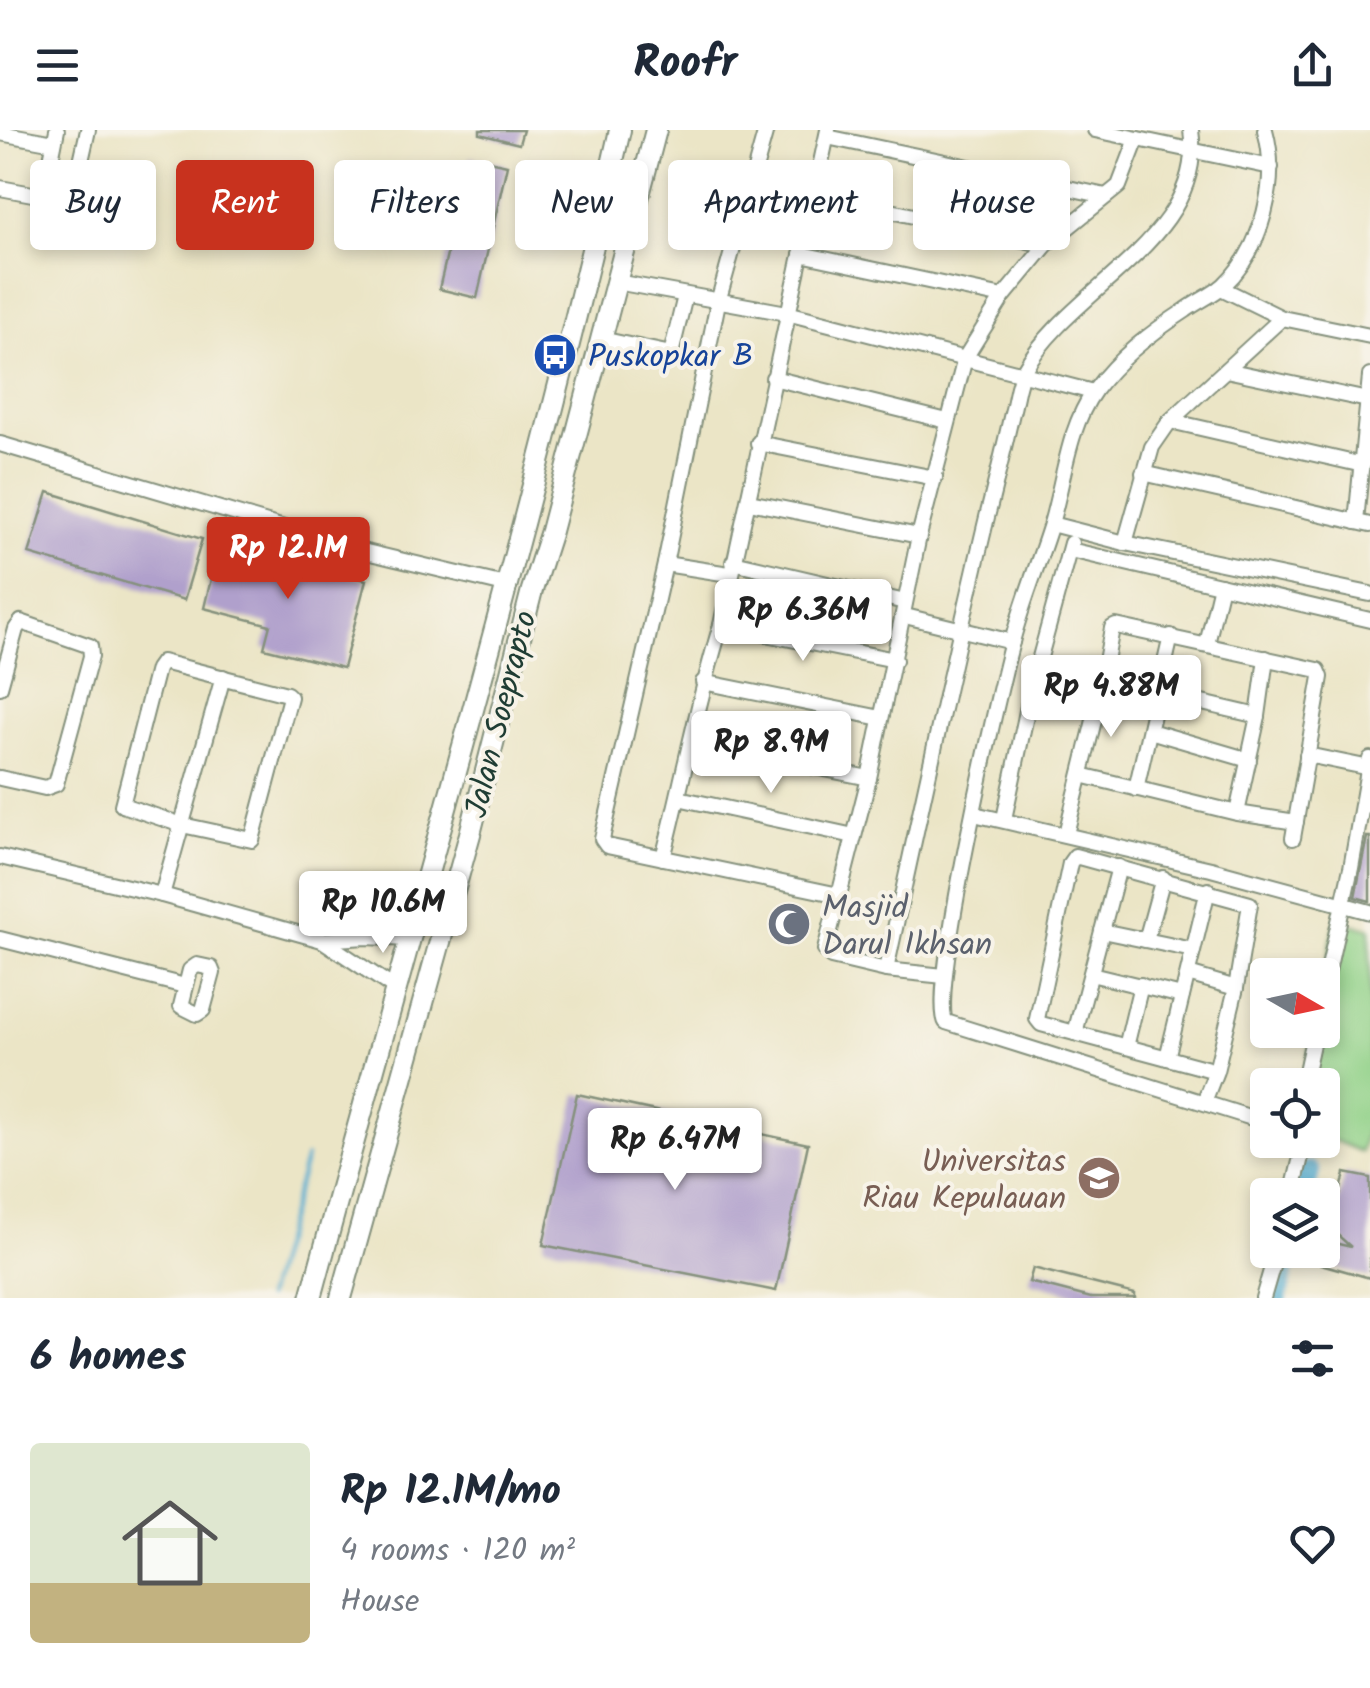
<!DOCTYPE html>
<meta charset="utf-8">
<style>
:root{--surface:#fff;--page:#f6f6f7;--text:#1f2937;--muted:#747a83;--line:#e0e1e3;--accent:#c8321e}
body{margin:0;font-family:Kalam,sans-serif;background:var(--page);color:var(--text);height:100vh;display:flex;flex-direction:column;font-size:38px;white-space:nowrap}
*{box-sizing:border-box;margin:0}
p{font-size:32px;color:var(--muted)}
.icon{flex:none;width:55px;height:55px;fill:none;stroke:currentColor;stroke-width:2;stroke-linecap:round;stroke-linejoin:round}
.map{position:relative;height:1168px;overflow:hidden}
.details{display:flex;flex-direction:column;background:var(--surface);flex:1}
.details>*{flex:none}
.guide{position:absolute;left:30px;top:30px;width:1310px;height:90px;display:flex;gap:20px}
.needle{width:65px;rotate:99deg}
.tools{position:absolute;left:1250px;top:828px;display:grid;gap:20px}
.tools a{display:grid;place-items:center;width:90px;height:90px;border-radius:10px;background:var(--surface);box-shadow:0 5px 15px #0003;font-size:50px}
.price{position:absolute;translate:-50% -85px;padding:0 22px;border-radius:10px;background:#fff;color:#222;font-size:32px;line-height:65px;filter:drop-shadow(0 2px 5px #0008)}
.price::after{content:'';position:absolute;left:50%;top:60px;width:30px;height:22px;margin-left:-15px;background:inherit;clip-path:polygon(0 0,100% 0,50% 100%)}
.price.active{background:var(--accent);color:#fff}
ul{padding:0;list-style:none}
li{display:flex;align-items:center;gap:30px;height:250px;padding:0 30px}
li+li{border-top:2px solid var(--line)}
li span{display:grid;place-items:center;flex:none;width:280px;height:200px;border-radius:10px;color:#555}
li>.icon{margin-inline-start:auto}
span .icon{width:120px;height:120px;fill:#fffc;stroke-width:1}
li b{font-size:42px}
h2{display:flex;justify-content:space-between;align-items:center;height:120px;padding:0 30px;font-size:42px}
.pill{padding:0 35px;border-radius:10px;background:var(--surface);box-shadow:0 5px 15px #0003;font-size:35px;line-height:90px}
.pill.active{background:var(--accent);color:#fff}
header{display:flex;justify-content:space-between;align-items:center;height:130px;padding:0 30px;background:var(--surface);font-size:45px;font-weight:600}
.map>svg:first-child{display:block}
.green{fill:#91d188;stroke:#58875e;stroke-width:2.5}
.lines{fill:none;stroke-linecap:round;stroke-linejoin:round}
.stream{stroke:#54aed2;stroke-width:4}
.river{stroke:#54aed2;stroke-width:22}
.building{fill:#b0a0cc}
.minor-casing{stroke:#85917d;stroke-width:18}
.highway-casing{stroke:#85917d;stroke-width:24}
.minor{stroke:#fff;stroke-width:14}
.highway{stroke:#fff;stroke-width:20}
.labels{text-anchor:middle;stroke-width:8;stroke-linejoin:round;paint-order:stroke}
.transit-label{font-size:32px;fill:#164399;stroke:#f7f3e8;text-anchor:start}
.street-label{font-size:32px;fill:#1f3d34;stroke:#f7f3e8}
.worship-label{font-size:32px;fill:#5b616d;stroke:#f7f3e8;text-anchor:start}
.education-label{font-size:32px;fill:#785e54;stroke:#f7f3e8;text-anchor:end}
</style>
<header><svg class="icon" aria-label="menu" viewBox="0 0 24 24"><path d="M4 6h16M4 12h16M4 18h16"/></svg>Roofr<svg class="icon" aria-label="share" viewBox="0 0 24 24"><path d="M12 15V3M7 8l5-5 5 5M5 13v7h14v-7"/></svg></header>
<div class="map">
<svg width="1370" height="1168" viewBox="0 0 1370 1168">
<rect width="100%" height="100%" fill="#f7f3e8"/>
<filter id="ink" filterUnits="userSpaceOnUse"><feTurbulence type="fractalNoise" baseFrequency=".01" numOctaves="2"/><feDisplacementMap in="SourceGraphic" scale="20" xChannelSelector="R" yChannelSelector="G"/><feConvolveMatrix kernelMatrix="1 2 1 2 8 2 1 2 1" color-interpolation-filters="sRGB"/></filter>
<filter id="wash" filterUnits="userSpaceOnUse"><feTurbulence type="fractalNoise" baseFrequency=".0048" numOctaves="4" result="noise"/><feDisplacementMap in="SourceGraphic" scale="40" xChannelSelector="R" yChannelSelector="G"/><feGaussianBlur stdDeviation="2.25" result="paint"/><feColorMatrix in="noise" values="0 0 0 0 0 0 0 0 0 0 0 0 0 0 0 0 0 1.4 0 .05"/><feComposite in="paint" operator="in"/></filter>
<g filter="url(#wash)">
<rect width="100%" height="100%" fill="#ebe5c6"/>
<polygon class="green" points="1335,791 1370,798 1370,984 1361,1022 1323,1006 1322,955 1302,955 1313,900 1322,900 1323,855"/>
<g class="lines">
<polyline class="stream" points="266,1168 306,1027"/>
<g class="river">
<polyline points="1303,1065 1309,1042"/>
<polyline points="1276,1168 1289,1120"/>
</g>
</g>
<g id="blocks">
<g class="building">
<polygon points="480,0 523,0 519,14 480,4"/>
<polygon points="470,27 507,35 477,168 439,159"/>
<polygon points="48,362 202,409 184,470 29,424"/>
<polygon points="220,412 366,450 343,538 264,518 270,495 204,478"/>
<polygon points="1367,707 1370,707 1370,771 1355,767"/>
<polygon points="577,964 808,1014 776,1161 543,1115"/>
<polygon points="1345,1043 1370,1048 1370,1148 1314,1132 1316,1120 1322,1120 1322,1110 1351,1117 1322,1091 1327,1080 1330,1083 1338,1073"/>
<polygon points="1033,1138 1135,1164 1135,1168 1091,1168 1029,1152"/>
</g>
</g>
</g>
<g filter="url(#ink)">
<use href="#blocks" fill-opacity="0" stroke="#85917d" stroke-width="2.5"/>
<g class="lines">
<g class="minor-casing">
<g id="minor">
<polyline points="766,0 718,172 665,434 602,709 607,716 839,765"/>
<polyline points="1095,0 1271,37"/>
<path d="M 1265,0 C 1279,50 1263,118 1224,155 C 1213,165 1198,171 1186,180 C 1152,202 1119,227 1095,260 C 1067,299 1064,352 1050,397 C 1038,435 1022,473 1012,512 C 999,559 928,867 946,892 L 1268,993"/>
<polyline points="0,3 54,13"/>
<polyline points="827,7 1106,66"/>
<polyline points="0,58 38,65 44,64 57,0"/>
<polyline points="75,58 88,0"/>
<polyline points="813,64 1046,115"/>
<polyline points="801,124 1003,167"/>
<polyline points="616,152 787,183 1093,262"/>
<polyline points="1221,158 1282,188 1370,206"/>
<polyline points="601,209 671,224 685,166"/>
<polyline points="1226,240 1368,270"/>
<polyline points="773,248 947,291"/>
<polyline points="1170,291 1363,335"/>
<polyline points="758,313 935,348"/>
<polyline points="0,314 362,421 505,455"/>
<polyline points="1143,343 1370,395"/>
<polyline points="749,372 919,406"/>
<polyline points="1356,392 1370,246"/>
<polyline points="1051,394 1125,413 1370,464"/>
<polyline points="1125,413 1152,317 1170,291 1282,188"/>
<polyline points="1070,420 1370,490"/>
<polyline points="733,432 905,472"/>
<polyline points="665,434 729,444"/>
<polyline points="905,486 1012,512"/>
<polyline points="721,495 895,530"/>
<polyline points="1207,514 1221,455"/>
<polygon points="162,532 287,564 290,567 252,710 182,695 122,675 157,539"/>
<polyline points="703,552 881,588"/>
<polyline points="1033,553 1099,570"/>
<polyline points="0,557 16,499 21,492 90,516 91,526 56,654 45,658 0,648"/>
<polyline points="1159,563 1258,586"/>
<polyline points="1150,601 1249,630"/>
<polyline points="692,612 869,648"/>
<polyline points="1307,625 1370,638"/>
<polyline points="1081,645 1237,683 1296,692"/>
<polyline points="1136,659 1171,506"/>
<polyline points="678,668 854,706"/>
<polyline points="1237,683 1258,586 1266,528"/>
<polyline points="974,684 1211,739 1370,782"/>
<polyline points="1004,689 1033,553 1071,413"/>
<polyline points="1066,704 1099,570 1112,498 1116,496 1318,540 1321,547 1293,708"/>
<polyline points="0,727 162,765 322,810 365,807 409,809"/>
<path d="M 663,728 C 683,651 697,572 721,495 L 828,0"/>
<polyline points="162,765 223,547"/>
<polyline points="1102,801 1193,820"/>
<polyline points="0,809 185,856"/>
<polyline points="322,810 394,858"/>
<polyline points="1146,810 1163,748"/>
<polygon points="197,835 211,838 213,843 203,880 197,884 181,876 190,840"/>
<path d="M 886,840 C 919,688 951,537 987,387 C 996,352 1004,318 1012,283 C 1016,270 1017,252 1024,240 C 1070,157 1207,108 1191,0"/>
<polyline points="1091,844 1182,866"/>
<polyline points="1188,844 1236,858"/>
<polyline points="944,846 886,840 831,827 825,820 869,648 919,406 965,228 1003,167 1046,115 1119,56 1137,9"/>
<polyline points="1322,868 1351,738 1370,629"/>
<polyline points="1075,903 1119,737"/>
<polyline points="1126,917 1141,855"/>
<polyline points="1167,928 1208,760"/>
<polyline points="1303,955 1315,900"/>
<polyline points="1204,972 1216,941 1236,858 1250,774 1075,726 1070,733 1037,889 1041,894 1216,941"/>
<polyline points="1292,1065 1305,1010"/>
<polyline points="1263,1168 1277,1120"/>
</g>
</g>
<g class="highway-casing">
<g id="highway">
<path d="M 311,1168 C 416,779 531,393 620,0"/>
<polyline points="341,1168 470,704 532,460 551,401 656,0"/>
</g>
</g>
<use href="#minor" class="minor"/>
<use href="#highway" class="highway"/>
</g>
</g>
<defs>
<g id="bus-disc" transform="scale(2.25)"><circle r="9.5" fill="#1a4fb4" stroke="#f7f3e8"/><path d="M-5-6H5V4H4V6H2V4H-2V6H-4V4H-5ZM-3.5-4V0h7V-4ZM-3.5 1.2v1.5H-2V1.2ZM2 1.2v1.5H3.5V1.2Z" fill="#fff"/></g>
<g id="mosque-disc" transform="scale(2.25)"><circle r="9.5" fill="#6b7280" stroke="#f7f3e8"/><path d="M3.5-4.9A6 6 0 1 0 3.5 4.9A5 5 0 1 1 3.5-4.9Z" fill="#fff"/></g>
<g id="university-disc" transform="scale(2.25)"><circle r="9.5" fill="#8d6e63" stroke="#f7f3e8"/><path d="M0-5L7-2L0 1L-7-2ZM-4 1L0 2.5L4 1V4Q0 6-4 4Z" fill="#fff"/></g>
</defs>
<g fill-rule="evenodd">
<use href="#bus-disc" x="555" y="225"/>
<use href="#mosque-disc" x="789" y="794"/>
<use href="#university-disc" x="1099" y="1048"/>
</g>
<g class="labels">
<g class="transit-label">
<text x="588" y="236">Puskopkar B</text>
</g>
<g class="street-label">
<text transform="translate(500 584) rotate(-76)" y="11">Jalan Soeprapto</text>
</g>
<g class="worship-label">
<text x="822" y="787">Masjid<tspan x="822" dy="37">Darul Ikhsan</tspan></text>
</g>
<g class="education-label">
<text x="1066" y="1041">Universitas<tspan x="1066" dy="37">Riau Kepulauan</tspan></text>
</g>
</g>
</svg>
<div class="tools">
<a><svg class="needle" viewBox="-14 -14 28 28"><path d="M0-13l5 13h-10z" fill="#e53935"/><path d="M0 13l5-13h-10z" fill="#747a83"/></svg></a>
<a><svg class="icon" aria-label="locate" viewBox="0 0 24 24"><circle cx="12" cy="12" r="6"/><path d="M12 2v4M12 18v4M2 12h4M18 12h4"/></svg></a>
<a><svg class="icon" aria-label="layers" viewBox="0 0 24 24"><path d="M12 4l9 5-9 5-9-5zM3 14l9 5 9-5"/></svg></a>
</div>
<b class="price active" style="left:288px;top:472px">Rp 12.1M</b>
<b class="price" style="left:803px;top:534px">Rp 6.36M</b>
<b class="price" style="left:1111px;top:610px">Rp 4.88M</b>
<b class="price" style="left:771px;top:666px">Rp 8.9M</b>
<b class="price" style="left:383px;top:826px">Rp 10.6M</b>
<b class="price" style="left:675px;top:1063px">Rp 6.47M</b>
<div class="guide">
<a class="pill">Buy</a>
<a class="pill active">Rent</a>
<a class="pill">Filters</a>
<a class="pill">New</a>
<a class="pill">Apartment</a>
<a class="pill">House</a>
</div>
</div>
<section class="details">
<h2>6 homes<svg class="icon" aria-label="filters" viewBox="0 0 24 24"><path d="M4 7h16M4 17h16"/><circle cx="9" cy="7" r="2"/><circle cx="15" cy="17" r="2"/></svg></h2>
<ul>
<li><span style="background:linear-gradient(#dfe7d0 70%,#c2b280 0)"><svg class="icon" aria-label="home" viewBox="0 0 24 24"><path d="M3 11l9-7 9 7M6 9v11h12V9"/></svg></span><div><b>Rp 12.1M/mo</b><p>4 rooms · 120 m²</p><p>House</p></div><svg class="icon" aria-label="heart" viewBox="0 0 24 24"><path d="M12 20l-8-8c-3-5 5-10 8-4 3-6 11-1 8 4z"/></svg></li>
</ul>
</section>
